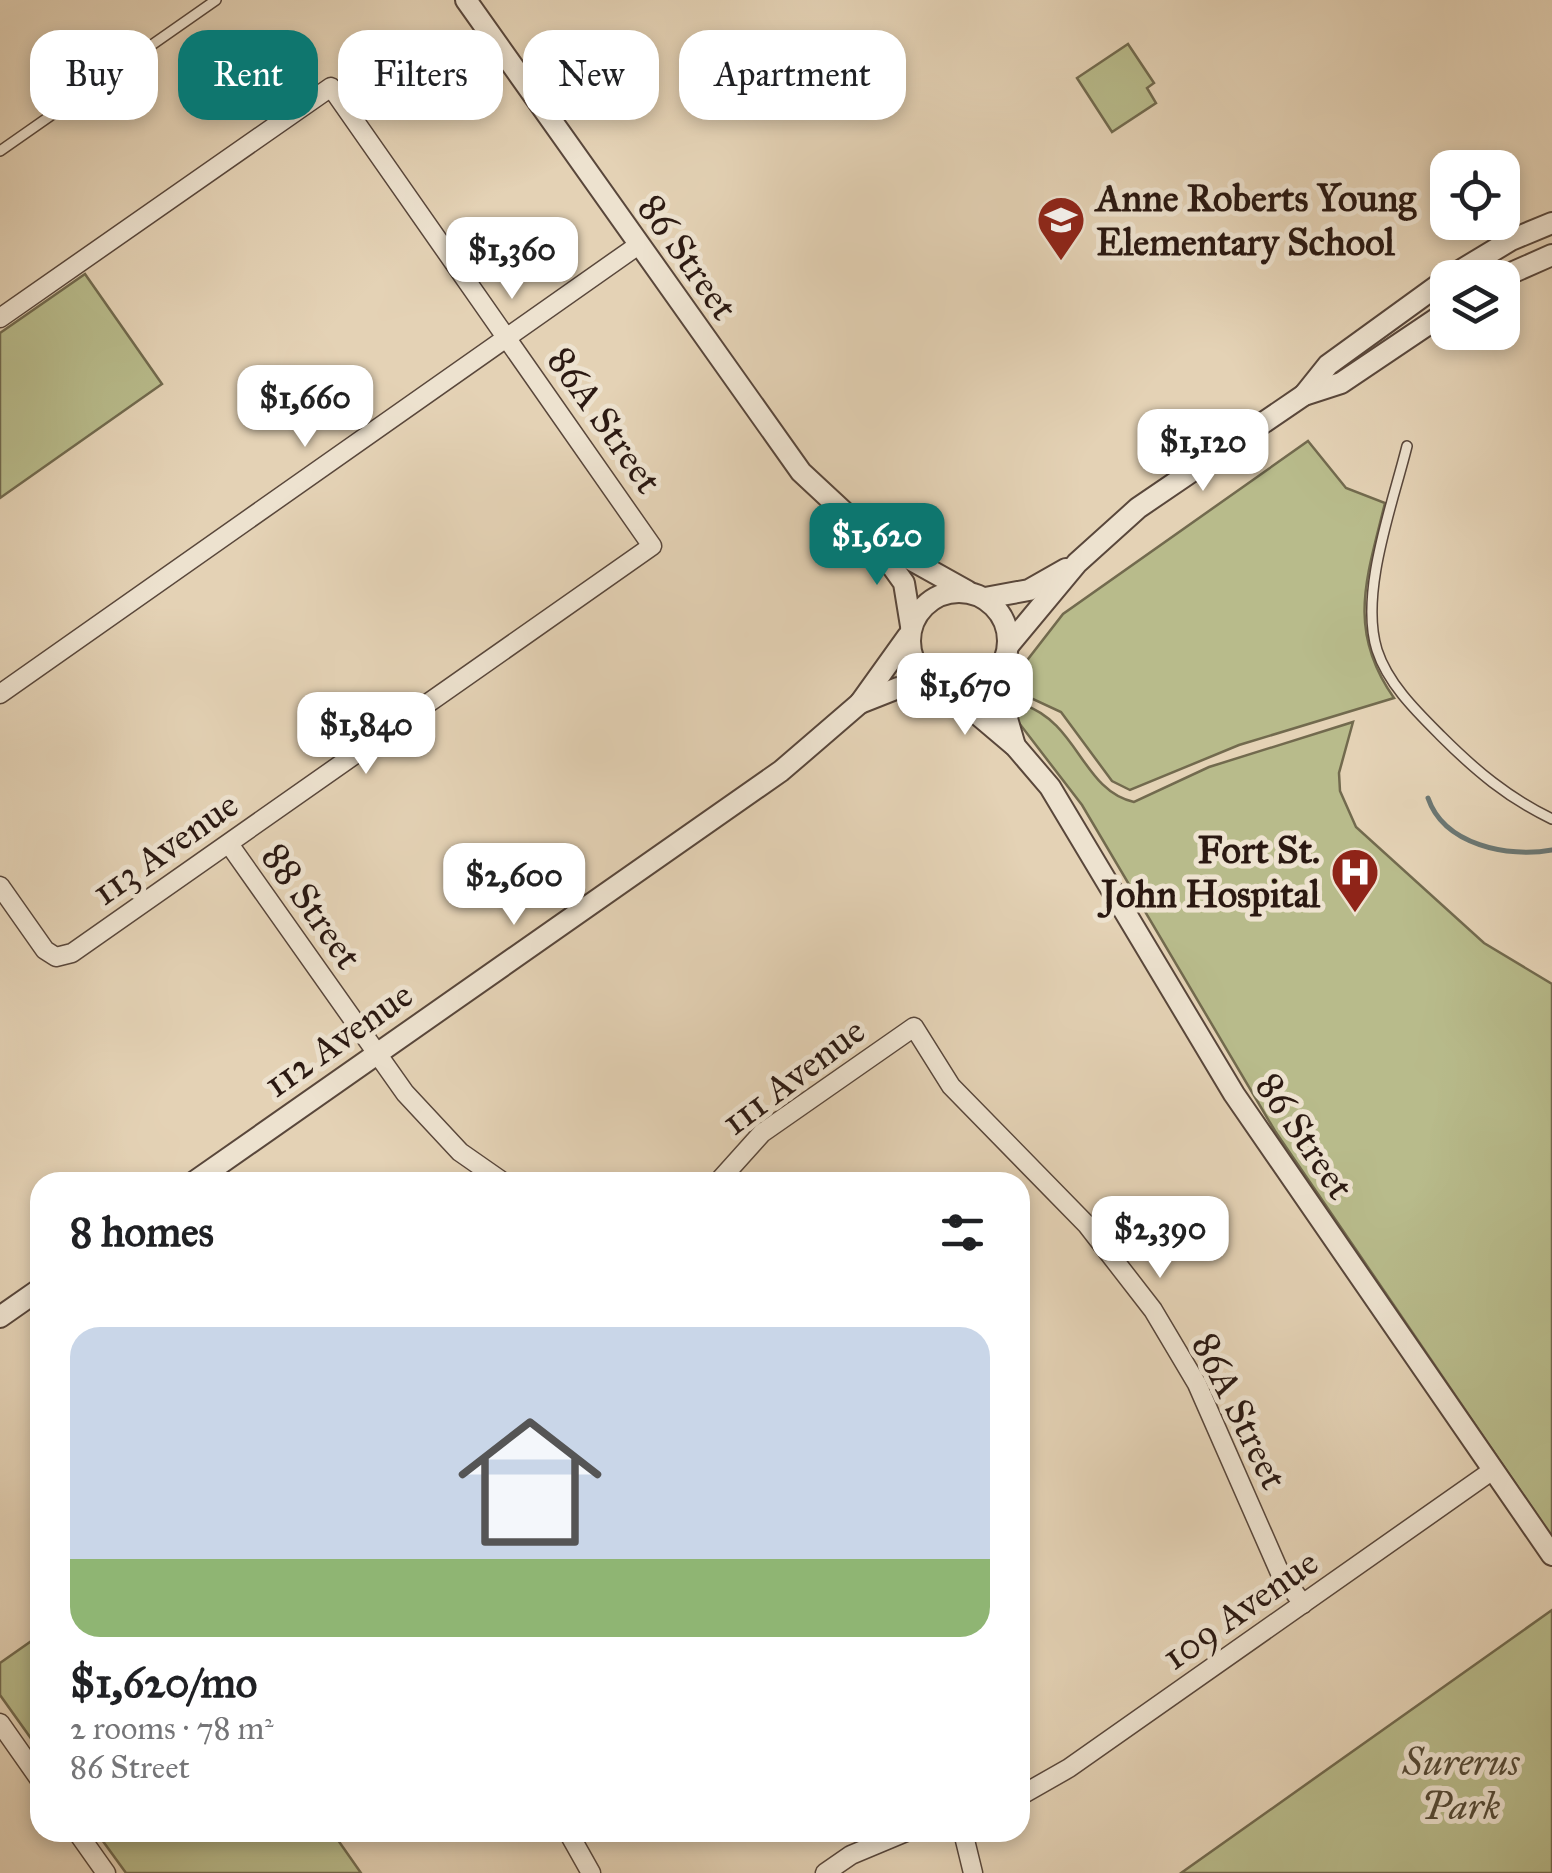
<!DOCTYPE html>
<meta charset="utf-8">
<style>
:root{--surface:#fff;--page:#f6f6f6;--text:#202124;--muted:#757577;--line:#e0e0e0;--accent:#0f766e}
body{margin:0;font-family:"IM FELL Great Primer",serif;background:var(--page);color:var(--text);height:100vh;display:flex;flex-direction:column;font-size:38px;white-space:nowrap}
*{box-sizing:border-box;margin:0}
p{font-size:32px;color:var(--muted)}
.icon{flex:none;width:55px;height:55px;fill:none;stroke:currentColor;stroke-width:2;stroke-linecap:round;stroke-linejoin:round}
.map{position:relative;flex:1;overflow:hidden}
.side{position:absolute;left:30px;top:1172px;width:1000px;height:670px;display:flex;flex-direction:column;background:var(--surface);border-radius:30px;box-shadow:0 5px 15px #0003}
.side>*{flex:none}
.top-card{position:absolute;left:30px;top:30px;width:1000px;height:90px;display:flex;gap:20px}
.controls{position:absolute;left:1430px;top:150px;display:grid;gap:20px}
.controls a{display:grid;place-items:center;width:90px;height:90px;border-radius:20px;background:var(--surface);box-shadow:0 5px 15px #0003;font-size:50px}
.price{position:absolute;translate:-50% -85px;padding:0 22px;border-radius:20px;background:#fff;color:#222;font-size:32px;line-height:65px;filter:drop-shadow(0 2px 5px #0008)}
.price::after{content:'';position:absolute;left:50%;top:60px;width:30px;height:22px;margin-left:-15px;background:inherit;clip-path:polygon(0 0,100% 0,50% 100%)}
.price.active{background:var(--accent);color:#fff}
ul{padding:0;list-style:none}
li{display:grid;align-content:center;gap:20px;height:530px;padding:0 40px}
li+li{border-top:2px solid var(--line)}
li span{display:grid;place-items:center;height:310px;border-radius:30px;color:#555}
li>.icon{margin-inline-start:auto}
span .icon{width:180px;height:180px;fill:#fffc;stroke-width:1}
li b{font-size:42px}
h2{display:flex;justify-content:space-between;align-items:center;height:120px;padding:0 40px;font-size:42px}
.tag{padding:0 35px;border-radius:30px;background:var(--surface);box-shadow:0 5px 15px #0003;font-size:35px;line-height:90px}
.tag.active{background:var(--accent);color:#fff}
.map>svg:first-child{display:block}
.green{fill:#b8bb8b;stroke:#726a4e;stroke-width:2.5}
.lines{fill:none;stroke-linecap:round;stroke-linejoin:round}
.stream{stroke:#6b7773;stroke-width:5}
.service-casing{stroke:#59473b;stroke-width:12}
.minor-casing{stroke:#59473b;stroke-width:21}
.tertiary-casing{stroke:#59473b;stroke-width:24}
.service{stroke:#ede2cf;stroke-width:9}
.minor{stroke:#ede2cf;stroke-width:18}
.tertiary{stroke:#ede2cf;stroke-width:20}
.labels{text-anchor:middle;stroke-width:10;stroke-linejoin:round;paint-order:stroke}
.poi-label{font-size:38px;font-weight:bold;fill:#2b1912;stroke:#ede2cf;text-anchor:start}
.street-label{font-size:38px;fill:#2b1912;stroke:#ede2cf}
.park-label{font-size:38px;font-style:italic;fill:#554a36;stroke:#ede2cf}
</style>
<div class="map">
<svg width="1552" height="1873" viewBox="0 0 1552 1873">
<rect width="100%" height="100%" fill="#e4d2b5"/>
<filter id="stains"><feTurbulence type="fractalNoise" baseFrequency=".002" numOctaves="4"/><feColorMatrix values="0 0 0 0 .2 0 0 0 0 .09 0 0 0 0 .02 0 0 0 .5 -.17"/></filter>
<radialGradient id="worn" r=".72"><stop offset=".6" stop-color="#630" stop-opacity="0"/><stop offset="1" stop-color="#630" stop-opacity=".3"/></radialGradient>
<g class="green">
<polygon points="1128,44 1154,83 1147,88 1156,103 1112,132 1077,78"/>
<polygon points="85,274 162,384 0,498 0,333"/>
<path d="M 1308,441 L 1346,488 L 1385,503 C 1367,577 1346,630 1394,698 L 1239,745 L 1130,790 L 1112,781 L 1061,712 L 1022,694 L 1025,663 L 1063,614 Z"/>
<path d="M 1024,705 C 1078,723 1083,791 1134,802 L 1209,767 L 1353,722 L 1339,773 L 1340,791 L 1356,827 L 1484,943 L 1552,984 L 1552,1537 L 1275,1131 L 1082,805 L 1019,723 L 1013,708 Z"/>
<polygon points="1552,1610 1552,1873 1181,1873"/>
<polygon points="40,1635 40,1751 0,1695 0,1663"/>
<polygon points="97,1833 333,1833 361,1873 126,1873"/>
</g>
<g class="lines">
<path class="stream" d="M 1428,798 C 1444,845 1508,858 1552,850"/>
<g class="service-casing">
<g id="service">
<polyline points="0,151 216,0"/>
<path d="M 1407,446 C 1393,503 1359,593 1377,650 C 1388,684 1417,712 1441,736 C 1475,770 1508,798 1552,819"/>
</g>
</g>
<g class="minor-casing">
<g id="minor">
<polyline points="0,318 331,87 652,546 72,953 56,957 45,950 0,886"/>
<polyline points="0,694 637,246"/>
<polyline points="229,844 405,1093 460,1152 503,1182"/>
<polyline points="718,1182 762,1133 914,1027 951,1086 1087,1225 1153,1310 1197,1384 1280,1573 1303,1604"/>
<polyline points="0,1723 40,1780"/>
<polyline points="1020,1796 1069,1768 1493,1470"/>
<polyline points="77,1832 106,1873"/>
<polyline points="568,1832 591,1873"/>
<polyline points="963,1832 973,1873"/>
<polyline points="825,1873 851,1855 906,1832"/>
</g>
</g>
<g class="tertiary-casing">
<g id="tertiary">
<polyline points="466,0 801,472 872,538 967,591"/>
<polyline points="1448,278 1511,240 1552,223"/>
<polyline points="1500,278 1552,255"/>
<polyline points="1304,395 1328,365 1448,278"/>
<polyline points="876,544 904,583 911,626"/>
<circle cx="959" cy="641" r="49"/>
<polyline points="985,598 1029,590 1066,569"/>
<polyline points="1008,646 1077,563 1138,508 1304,395 1341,383 1448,311"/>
<polyline points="1001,666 1003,705 1015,746"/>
<polyline points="950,691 1015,746 1050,787 1234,1094 1552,1555"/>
<polyline points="860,703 898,688 936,686"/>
<polyline points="194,1182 781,771 860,703 908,636"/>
<polyline points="0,1317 40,1289"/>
</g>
</g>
<use href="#service" class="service"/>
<use href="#minor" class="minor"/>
<use href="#tertiary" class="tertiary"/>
</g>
<defs>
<g id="school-pin" transform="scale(2.5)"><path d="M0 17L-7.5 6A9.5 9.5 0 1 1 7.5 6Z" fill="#8f2418" stroke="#ede2cf"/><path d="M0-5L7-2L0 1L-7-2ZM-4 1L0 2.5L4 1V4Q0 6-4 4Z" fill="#fff"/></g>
<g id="hospital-pin" transform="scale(2.5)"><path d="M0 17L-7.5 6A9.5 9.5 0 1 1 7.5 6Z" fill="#8f2418" stroke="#ede2cf"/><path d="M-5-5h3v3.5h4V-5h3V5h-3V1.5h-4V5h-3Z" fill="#fff"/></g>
</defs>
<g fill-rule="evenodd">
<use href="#school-pin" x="1061" y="220"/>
<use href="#hospital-pin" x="1355" y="872"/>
</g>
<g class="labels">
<g class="poi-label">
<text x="1096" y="211">Anne Roberts Young<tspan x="1096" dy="44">Elementary School</tspan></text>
<text x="1320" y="863" text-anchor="end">Fort St.<tspan x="1320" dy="44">John Hospital</tspan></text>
</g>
<g class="street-label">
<text transform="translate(688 257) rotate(55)" y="13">86 Street</text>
<text transform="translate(605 420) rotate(55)" y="13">86A Street</text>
<text transform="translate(165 848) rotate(-35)" y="13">113 Avenue</text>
<text transform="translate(312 906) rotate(55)" y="13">88 Street</text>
<text transform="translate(338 1039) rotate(-35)" y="13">112 Avenue</text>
<text transform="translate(793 1076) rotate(-37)" y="13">111 Avenue</text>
<text transform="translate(1305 1136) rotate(56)" y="13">86 Street</text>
<text transform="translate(1240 1411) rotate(64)" y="13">86A Street</text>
<text transform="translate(1240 1609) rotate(-35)" y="13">109 Avenue</text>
</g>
<g class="park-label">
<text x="1461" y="1775">Surerus<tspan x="1461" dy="44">Park</tspan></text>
</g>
</g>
<rect width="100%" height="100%" filter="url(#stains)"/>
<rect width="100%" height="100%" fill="url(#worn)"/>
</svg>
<div class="controls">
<a><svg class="icon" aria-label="locate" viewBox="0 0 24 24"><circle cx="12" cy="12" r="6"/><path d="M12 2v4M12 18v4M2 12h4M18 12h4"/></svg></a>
<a><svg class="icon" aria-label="layers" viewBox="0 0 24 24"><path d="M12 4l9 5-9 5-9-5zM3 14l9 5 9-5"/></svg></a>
</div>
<b class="price" style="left:512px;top:302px">$1,360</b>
<b class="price" style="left:305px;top:450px">$1,660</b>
<b class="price" style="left:1203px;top:494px">$1,120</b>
<b class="price active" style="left:877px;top:588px">$1,620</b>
<b class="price" style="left:965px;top:738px">$1,670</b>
<b class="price" style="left:366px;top:777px">$1,840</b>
<b class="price" style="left:514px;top:928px">$2,600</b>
<b class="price" style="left:1160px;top:1281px">$2,390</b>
<div class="top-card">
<a class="tag">Buy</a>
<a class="tag active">Rent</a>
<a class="tag">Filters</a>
<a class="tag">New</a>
<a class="tag">Apartment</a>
</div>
<section class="side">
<h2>8 homes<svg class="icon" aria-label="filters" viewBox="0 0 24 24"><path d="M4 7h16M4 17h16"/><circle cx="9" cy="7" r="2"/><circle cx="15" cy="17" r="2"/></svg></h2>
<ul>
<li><span style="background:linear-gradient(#c9d6e8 75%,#8fb573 0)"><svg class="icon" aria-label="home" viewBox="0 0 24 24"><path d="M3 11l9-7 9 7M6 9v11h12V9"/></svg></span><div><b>$1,620/mo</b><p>2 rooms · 78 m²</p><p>86 Street</p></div></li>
</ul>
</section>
</div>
